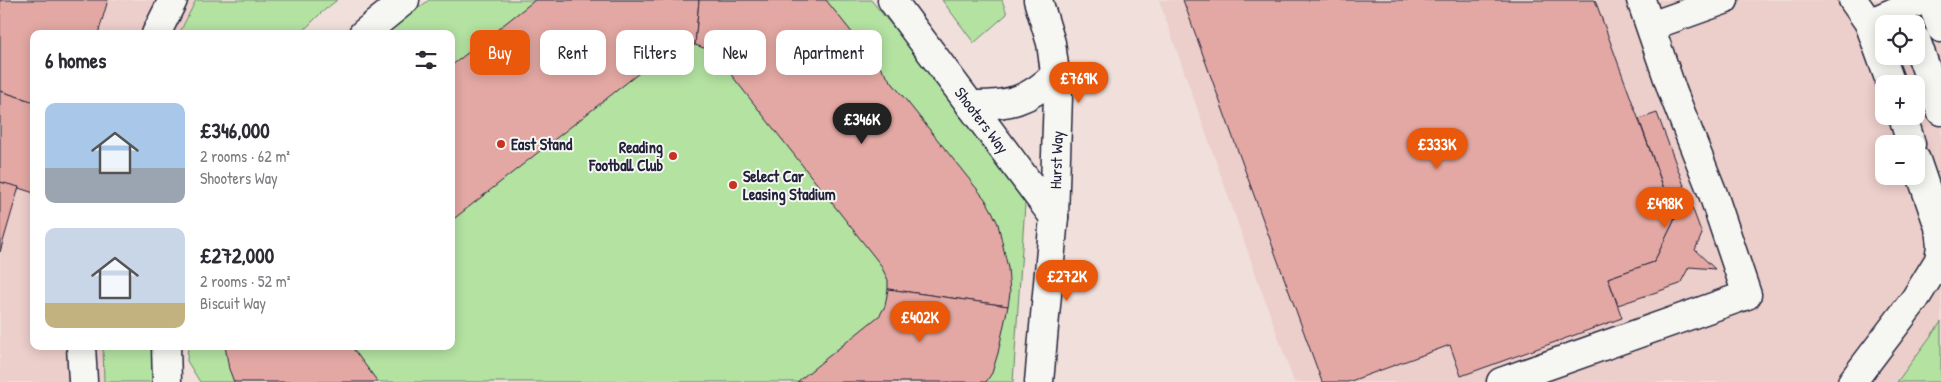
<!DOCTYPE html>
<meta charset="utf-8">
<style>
:root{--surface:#fff;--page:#f7f7f7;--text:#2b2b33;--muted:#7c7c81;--accent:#ea580c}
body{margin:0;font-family:"Patrick Hand",sans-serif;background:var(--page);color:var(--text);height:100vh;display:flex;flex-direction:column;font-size:19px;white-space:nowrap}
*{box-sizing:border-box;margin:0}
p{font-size:16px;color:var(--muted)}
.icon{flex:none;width:28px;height:28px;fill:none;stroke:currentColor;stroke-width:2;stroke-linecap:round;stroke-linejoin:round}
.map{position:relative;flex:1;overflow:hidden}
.side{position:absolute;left:30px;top:30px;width:425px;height:320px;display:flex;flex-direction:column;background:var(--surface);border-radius:10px;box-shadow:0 2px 12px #0003}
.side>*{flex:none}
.hud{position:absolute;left:470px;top:30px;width:475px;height:45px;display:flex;gap:10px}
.buttons{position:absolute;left:1875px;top:15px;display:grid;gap:10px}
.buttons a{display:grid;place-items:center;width:50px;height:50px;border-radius:10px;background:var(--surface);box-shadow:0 2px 12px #0003;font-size:25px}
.price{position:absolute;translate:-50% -42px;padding:0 11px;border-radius:18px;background:var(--accent);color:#fff;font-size:16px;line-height:32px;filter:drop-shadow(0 1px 2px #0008)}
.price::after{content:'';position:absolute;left:50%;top:30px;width:15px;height:11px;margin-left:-8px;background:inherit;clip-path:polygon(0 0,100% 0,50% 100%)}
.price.on{background:#222;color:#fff}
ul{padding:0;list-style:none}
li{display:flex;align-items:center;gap:15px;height:125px;padding:0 15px}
li span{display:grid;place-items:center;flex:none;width:140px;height:100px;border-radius:10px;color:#555}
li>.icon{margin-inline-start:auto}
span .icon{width:60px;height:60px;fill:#fffc;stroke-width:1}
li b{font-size:21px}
h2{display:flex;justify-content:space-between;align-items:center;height:60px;padding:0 15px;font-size:21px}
.pill{padding:0 18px;border-radius:10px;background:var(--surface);box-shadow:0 2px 12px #0003;font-size:18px;line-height:45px}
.pill.on{background:var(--accent);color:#fff}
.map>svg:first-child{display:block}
.built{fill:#ecceca;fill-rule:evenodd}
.green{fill:#b3e2a1;stroke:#6a826e}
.building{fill:#e3a8a3;stroke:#22223b}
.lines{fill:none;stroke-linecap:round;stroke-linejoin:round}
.minor-casing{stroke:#22223b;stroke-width:31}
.minor{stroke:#f6f6f2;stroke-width:28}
.poi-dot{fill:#c8321e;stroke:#f6f6f2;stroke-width:2}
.labels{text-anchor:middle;stroke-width:4;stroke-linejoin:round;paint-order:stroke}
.street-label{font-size:16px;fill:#22223b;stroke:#f6f6f2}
.poi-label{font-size:16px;font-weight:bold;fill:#22223b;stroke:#f6f6f2;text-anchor:start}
</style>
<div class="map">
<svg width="1941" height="382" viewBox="0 0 1941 382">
<rect width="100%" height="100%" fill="#f0dfda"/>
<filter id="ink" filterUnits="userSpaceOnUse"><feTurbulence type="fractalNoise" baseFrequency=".02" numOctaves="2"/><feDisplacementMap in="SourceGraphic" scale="10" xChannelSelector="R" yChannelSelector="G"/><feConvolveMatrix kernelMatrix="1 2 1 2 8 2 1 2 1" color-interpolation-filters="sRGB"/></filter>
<g filter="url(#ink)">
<g class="built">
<polygon points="0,0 196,0 179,34 34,34 34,346 103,346 104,382 0,382"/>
<path d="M 1159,0 L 1941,0 L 1941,382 L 1294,382 ZM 1884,24 L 1916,24 L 1916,56 L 1884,56 ZM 1884,84 L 1916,84 L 1916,116 L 1884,116 ZM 1884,144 L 1916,144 L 1916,176 L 1884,176 Z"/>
</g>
<g class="green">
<polygon points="196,0 337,0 321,13 300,34 179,34"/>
<polygon points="429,0 871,0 1006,165 1025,204 1013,382 200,382 187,361 188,346 451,346 451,34 385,34"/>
<polygon points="942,0 1002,0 1007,14 974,43"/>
<polygon points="1941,322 1941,382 1897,382"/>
<polygon points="103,346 153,346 154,382 104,382"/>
</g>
<g class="building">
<polygon points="0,0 108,0 98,34 34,34 34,102 0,91"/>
<polygon points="535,0 699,0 695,45 676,47 667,51 451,221 451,66"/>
<polygon points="699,0 826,0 985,199 992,211 998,224 1008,268 1010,293 1008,306 888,289 888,280 880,264 718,58 710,50 695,45"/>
<polygon points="1183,0 1595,0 1675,219 1654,262 1608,278 1622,318 1461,376 1450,345 1348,382 1322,382"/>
<polygon points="0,91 34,102 34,193 0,182"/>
<polygon points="1657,113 1702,234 1695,250 1715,269 1689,267 1680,284 1618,305 1608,278 1654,262 1675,219 1639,119"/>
<polygon points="0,182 19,187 0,252"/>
<polygon points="888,289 1008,306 998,353 992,373 986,382 797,382 880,315 885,306"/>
<polygon points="225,346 351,346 378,382 234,382 229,369"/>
</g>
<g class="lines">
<g class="minor-casing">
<g id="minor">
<polyline points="892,0 1054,217"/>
<polyline points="1038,0 1051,43 1058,95 1054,217 1039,382"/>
<polyline points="1853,0 1869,23 1891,84"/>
<polyline points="1931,0 1941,28"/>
<polyline points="1869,23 1922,0"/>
<polyline points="1651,26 1724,0"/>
<polyline points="156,34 173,0"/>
<polyline points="363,34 405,0"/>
<polyline points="1916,40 1941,111"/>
<path d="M 970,105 C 1008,106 1029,101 1056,74"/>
<polyline points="1903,116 1911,144"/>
<polyline points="81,346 83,381"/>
<polyline points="166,346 167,382"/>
<polyline points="1501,382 1747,295 1713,194 1673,93 1641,0"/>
<polyline points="1852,382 1915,299 1939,260 1941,246 1939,227 1916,160"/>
</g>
</g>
<use href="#minor" class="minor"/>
</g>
</g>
<g class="poi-dot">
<circle cx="501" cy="144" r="5"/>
<circle cx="673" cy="156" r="5"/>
<circle cx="733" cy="185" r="5"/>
</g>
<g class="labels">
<g class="street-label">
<text transform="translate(982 120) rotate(53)" y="6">Shooters Way</text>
<text transform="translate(1056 160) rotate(-88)" y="6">Hurst Way</text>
</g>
<g class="poi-label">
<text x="511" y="150">East Stand</text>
<text x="663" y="153" text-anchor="end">Reading<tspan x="663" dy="18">Football Club</tspan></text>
<text x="743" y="182">Select Car<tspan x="743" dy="18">Leasing Stadium</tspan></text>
</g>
</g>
</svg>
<div class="buttons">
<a><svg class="icon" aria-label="locate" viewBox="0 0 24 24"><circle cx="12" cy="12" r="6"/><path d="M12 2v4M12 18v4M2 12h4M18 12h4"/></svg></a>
<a>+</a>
<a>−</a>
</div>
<b class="price" style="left:1079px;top:104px">£769K</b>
<b class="price on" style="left:862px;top:145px">£346K</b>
<b class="price" style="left:1437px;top:170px">£333K</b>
<b class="price" style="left:1665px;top:229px">£498K</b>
<b class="price" style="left:1067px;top:302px">£272K</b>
<b class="price" style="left:920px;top:343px">£402K</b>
<div class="hud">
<a class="pill on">Buy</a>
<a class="pill">Rent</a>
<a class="pill">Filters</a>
<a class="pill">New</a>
<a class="pill">Apartment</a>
</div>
<section class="side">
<h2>6 homes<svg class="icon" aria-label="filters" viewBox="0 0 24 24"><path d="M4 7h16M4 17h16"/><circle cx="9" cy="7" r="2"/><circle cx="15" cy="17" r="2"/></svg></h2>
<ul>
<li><span style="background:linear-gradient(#a9c7e8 65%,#9aa5b1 0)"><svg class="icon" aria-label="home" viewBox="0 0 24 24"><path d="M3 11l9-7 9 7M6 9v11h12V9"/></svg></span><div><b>£346,000</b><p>2 rooms · 62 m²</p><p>Shooters Way</p></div></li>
<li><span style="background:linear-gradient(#c9d6e8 75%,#c2b280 0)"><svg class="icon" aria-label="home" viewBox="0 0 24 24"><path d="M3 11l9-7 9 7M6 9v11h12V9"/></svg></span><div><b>£272,000</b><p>2 rooms · 52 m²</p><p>Biscuit Way</p></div></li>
</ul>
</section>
</div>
